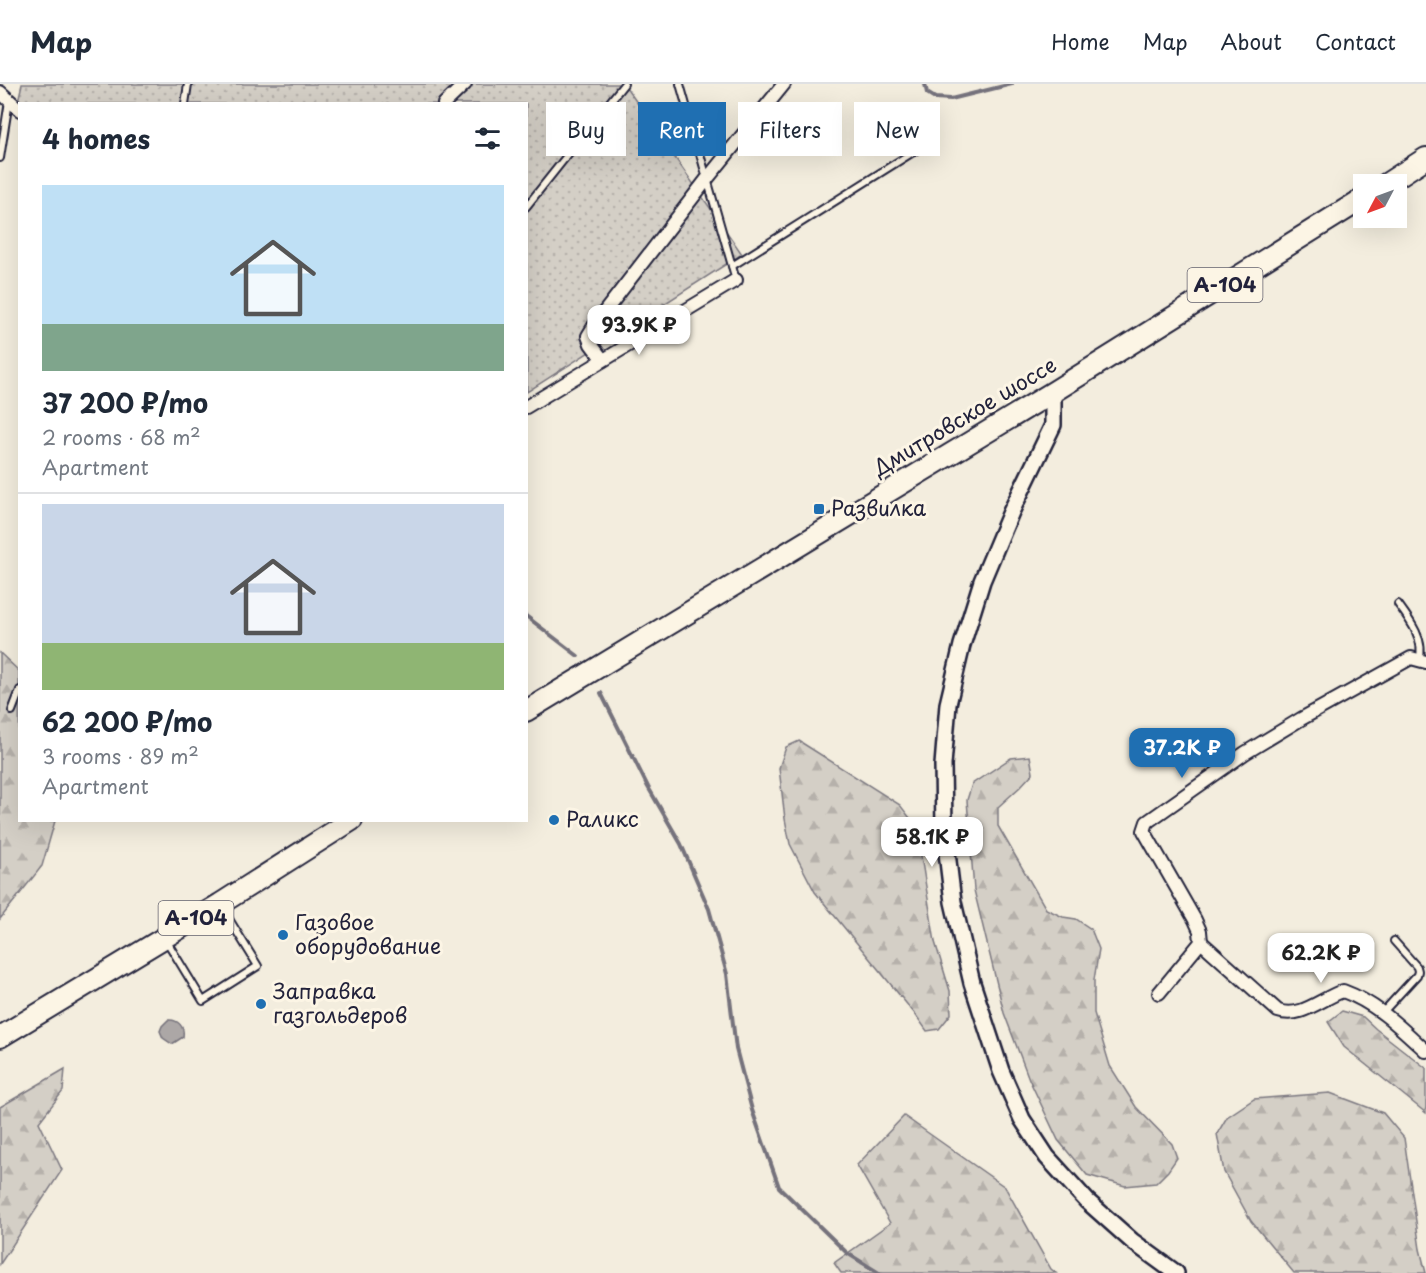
<!DOCTYPE html>
<meta charset="utf-8">
<style>
:root{--surface:#fff;--page:#f2f2f3;--text:#1f2937;--muted:#747a83;--line:#e0e1e3;--accent:#1f6fb2}
body{margin:0;font-family:"Playpen Sans",sans-serif;background:var(--page);color:var(--text);height:100vh;display:flex;flex-direction:column;font-size:22px;white-space:nowrap}
*{box-sizing:border-box;margin:0}
p{font-size:20px;color:var(--muted)}
.icon{flex:none;width:33px;height:33px;fill:none;stroke:currentColor;stroke-width:2;stroke-linecap:round;stroke-linejoin:round}
.map{position:relative;flex:1;overflow:hidden}
.drawer{position:absolute;left:18px;top:18px;width:510px;height:720px;display:flex;flex-direction:column;background:var(--surface);border-radius:0px;box-shadow:0 6px 24px #0002}
.drawer>*{flex:none}
.hud{position:absolute;left:546px;top:18px;width:570px;height:54px;display:flex;gap:12px}
.needle{width:39px;rotate:229deg}
.tools{position:absolute;left:1353px;top:90px;display:grid;gap:12px}
.tools a{display:grid;place-items:center;width:54px;height:54px;border-radius:0px;background:var(--surface);box-shadow:0 6px 24px #0002;font-size:30px}
.price{position:absolute;translate:-50% -51px;padding:0 14px;border-radius:12px;background:#fff;color:#222;font-size:20px;line-height:39px;filter:drop-shadow(0 2px 3px #0008)}
.price::after{content:'';position:absolute;left:50%;top:36px;width:18px;height:14px;margin-left:-9px;background:inherit;clip-path:polygon(0 0,100% 0,50% 100%)}
.price.selected{background:var(--accent);color:#fff}
ul{padding:0;list-style:none}
li{display:grid;align-content:center;gap:12px;height:318px;padding:0 24px}
li+li{border-top:2px solid var(--line)}
li span{display:grid;place-items:center;height:186px;border-radius:0px;color:#555}
li>.icon{margin-inline-start:auto}
span .icon{width:108px;height:108px;fill:#fffc;stroke-width:1}
li b{font-size:26px}
h2{display:flex;justify-content:space-between;align-items:center;height:72px;padding:0 24px;font-size:26px}
.tag{padding:0 21px;border-radius:0px;background:var(--surface);box-shadow:0 6px 24px #0002;font-size:21px;line-height:54px}
.tag.selected{background:var(--accent);color:#fff}
header{display:flex;align-items:center;gap:36px;box-sizing:border-box;height:84px;padding:0 30px;background:var(--surface);border-bottom:2px solid var(--line)}
header strong{font-size:28px}
nav{display:flex;gap:33px;margin-inline-start:auto;font-size:21px}
.map>svg:first-child{display:block}
.grass{fill:url(#grass-dots);stroke:#7b7880;stroke-width:1.5}
.forest{fill:url(#forest-firs);stroke:#7b7880;stroke-width:1.5}
.water{fill:#aca7a6;stroke:#75727b;stroke-width:1.5}
.lines{fill:none;stroke-linecap:round;stroke-linejoin:round}
.stream{stroke:#75727b;stroke-width:4}
.service-casing{stroke:#22223b;stroke-width:10}
.minor-casing{stroke:#22223b;stroke-width:16}
.tertiary-casing{stroke:#22223b;stroke-width:20}
.trunk-casing{stroke:#22223b;stroke-width:24}
.service{stroke:#fcf5e5;stroke-width:6}
.minor{stroke:#fcf5e5;stroke-width:12}
.tertiary{stroke:#fcf5e5;stroke-width:15}
.trunk{stroke:#fcf5e5;stroke-width:20}
.poi-dot{fill:#1f6fb2;stroke:#fcf5e5;stroke-width:2}
.labels{text-anchor:middle;stroke-width:6;stroke-linejoin:round;paint-order:stroke}
.shield{fill:#fcf5e5;stroke:#63616e;stroke-width:1.5}
.shield-label{font-size:20px;font-weight:bold;fill:#22223b}
.street-label{font-size:21px;fill:#22223b;stroke:#fcf5e5}
.poi-label{font-size:21px;fill:#22223b;stroke:#fcf5e5;text-anchor:start}
</style>
<header>
<strong>Map</strong>
<nav><a>Home</a><a>Map</a><a>About</a><a>Contact</a></nav>
</header>
<div class="map">
<svg width="1426" height="1189" viewBox="0 0 1426 1189">
<defs>
<pattern id="grass-dots" width="8" height="8" patternUnits="userSpaceOnUse" patternTransform="scale(1.5)"><rect width="8" height="8" fill="#d4cfc6"/><path d="M2 2h.1M6 6h.1" fill="none" stroke="#b6b1ab" stroke-width="1.8" stroke-linecap="round"/></pattern>
<pattern id="forest-firs" width="22" height="20" patternUnits="userSpaceOnUse" patternTransform="scale(1.5)"><rect width="22" height="20" fill="#d4cfc6"/><path d="M5 1l3.5 6h-7zM16 11l3.5 6h-7z" fill="#b6b1ab"/></pattern>
</defs>
<rect width="100%" height="100%" fill="#f3edde"/>
<filter id="ink" filterUnits="userSpaceOnUse"><feTurbulence type="fractalNoise" baseFrequency=".0167" numOctaves="2"/><feDisplacementMap in="SourceGraphic" scale="12" xChannelSelector="R" yChannelSelector="G"/><feConvolveMatrix kernelMatrix="1 2 1 2 8 2 1 2 1" color-interpolation-filters="sRGB"/></filter>
<g filter="url(#ink)">
<polygon class="grass" points="22,0 624,0 742,170 527,308 526,20 20,20 16,26"/>
<g class="forest">
<polygon points="0,569 19,587 20,736 55,737 42,782 0,835"/>
<polygon points="799,657 900,721 920,747 921,772 935,858 950,907 951,930 939,945 927,947 915,930 815,808 790,760 785,735 779,684 786,663"/>
<polygon points="1030,672 1033,689 1020,703 998,723 998,742 1046,825 1063,833 1076,835 1091,845 1099,865 1094,896 1094,929 1110,982 1136,1023 1172,1060 1177,1074 1168,1087 1156,1099 1125,1102 1087,1091 1058,1056 1029,995 1004,929 974,806 967,716 972,700 1011,674"/>
<polygon points="1342,927 1363,933 1376,945 1426,984 1426,1029 1344,963 1328,938"/>
<polygon points="65,985 63,1007 39,1038 62,1086 0,1180 0,1023"/>
<polygon points="1330,1009 1383,1029 1404,1054 1420,1165 1426,1189 1294,1189 1251,1137 1224,1088 1217,1050 1227,1033 1254,1015"/>
<polygon points="904,1032 1005,1103 1051,1185 1056,1189 841,1189 834,1179 890,1139 857,1081"/>
</g>
<path class="water" d="M 168,936 C 178,935 185,943 183,953 L 172,960 L 163,954 L 160,947 L 162,942 Z"/>
<g class="lines">
<g class="stream">
<polyline points="925,0 927,9 935,14 951,15 1012,0"/>
<polyline points="526,532 578,572"/>
<polyline points="601,609 648,703 681,760 709,825 727,890 736,965 752,1026 779,1103 847,1169 879,1189"/>
</g>
<g class="service-casing">
<g id="service">
<polyline points="680,0 736,196"/>
<polyline points="185,20 188,0"/>
<polyline points="0,74 9,17"/>
<polyline points="526,123 624,0"/>
<polyline points="732,182 918,65"/>
<path d="M 1398,520 C 1409,535 1426,557 1419,576"/>
<polyline points="12,627 20,606"/>
<polyline points="166,856 203,917 258,882 221,822"/>
<polyline points="1383,928 1417,891 1418,887 1417,883 1394,857"/>
</g>
</g>
<g class="minor-casing">
<g id="minor">
<polyline points="0,8 20,26"/>
<polyline points="444,20 465,0"/>
<polyline points="603,276 591,260 588,252 596,239 707,95 784,0"/>
<polyline points="526,323 736,196"/>
<path d="M 1201,858 L 1278,927 C 1301,935 1322,914 1343,907 C 1376,919 1400,943 1426,967"/>
<polyline points="1159,909 1201,858 1200,847 1195,836 1144,747 1147,738 1245,669 1301,635 1411,574 1426,578"/>
</g>
</g>
<g class="tertiary-casing">
<polyline id="tertiary" points="1053,308 1053,341 1011,428 982,497 962,561 948,620 943,681 944,744 953,818 972,899 1001,987 1022,1035 1047,1073 1087,1117 1132,1157 1176,1189"/>
</g>
<g class="trunk-casing">
<g id="trunk">
<polyline points="1386,100 1426,74"/>
<polyline points="526,627 1053,308 1364,114"/>
<polyline points="0,953 220,820 352,736"/>
</g>
</g>
<use href="#service" class="service"/>
<use href="#minor" class="minor"/>
<use href="#tertiary" class="tertiary"/>
<use href="#trunk" class="trunk"/>
</g>
</g>
<g class="poi-dot">
<rect x="813" y="419" width="12" height="12" rx="3"/>
<circle cx="554" cy="736" r="6"/>
<circle cx="283" cy="851" r="6"/>
<circle cx="261" cy="920" r="6"/>
</g>
<g class="labels">
<g class="shield">
<rect x="1187.5" y="184" width="75" height="34" rx="4.5"/>
<rect x="158.5" y="817" width="75" height="34" rx="4.5"/>
</g>
<g class="shield-label">
<text x="1225" y="208">А-104</text>
<text x="196" y="841">А-104</text>
</g>
<g class="street-label">
<text transform="translate(965 333) rotate(-31)" y="7">Дмитровское шоссе</text>
</g>
<g class="poi-label">
<text x="831" y="432">Развилка</text>
<text x="566" y="743">Раликс</text>
<text x="295" y="846">Газовое<tspan x="295" dy="24">оборудование</tspan></text>
<text x="273" y="915">Заправка<tspan x="273" dy="24">газгольдеров</tspan></text>
</g>
</g>
</svg>
<div class="tools">
<a><svg class="needle" viewBox="-14 -14 28 28"><path d="M0-13l5 13h-10z" fill="#e53935"/><path d="M0 13l5-13h-10z" fill="#747a83"/></svg></a>
</div>
<b class="price" style="left:639px;top:272px">93.9K ₽</b>
<b class="price selected" style="left:1182px;top:695px">37.2K ₽</b>
<b class="price" style="left:932px;top:784px">58.1K ₽</b>
<b class="price" style="left:1321px;top:900px">62.2K ₽</b>
<div class="hud">
<a class="tag">Buy</a>
<a class="tag selected">Rent</a>
<a class="tag">Filters</a>
<a class="tag">New</a>
</div>
<section class="drawer">
<h2>4 homes<svg class="icon" aria-label="filters" viewBox="0 0 24 24"><path d="M4 7h16M4 17h16"/><circle cx="9" cy="7" r="2"/><circle cx="15" cy="17" r="2"/></svg></h2>
<ul>
<li><span style="background:linear-gradient(#bfe0f5 75%,#7fa58c 0)"><svg class="icon" aria-label="home" viewBox="0 0 24 24"><path d="M3 11l9-7 9 7M6 9v11h12V9"/></svg></span><div><b>37 200 ₽/mo</b><p>2 rooms · 68 m²</p><p>Apartment</p></div></li>
<li><span style="background:linear-gradient(#c9d6e8 75%,#8fb573 0)"><svg class="icon" aria-label="home" viewBox="0 0 24 24"><path d="M3 11l9-7 9 7M6 9v11h12V9"/></svg></span><div><b>62 200 ₽/mo</b><p>3 rooms · 89 m²</p><p>Apartment</p></div></li>
</ul>
</section>
</div>
